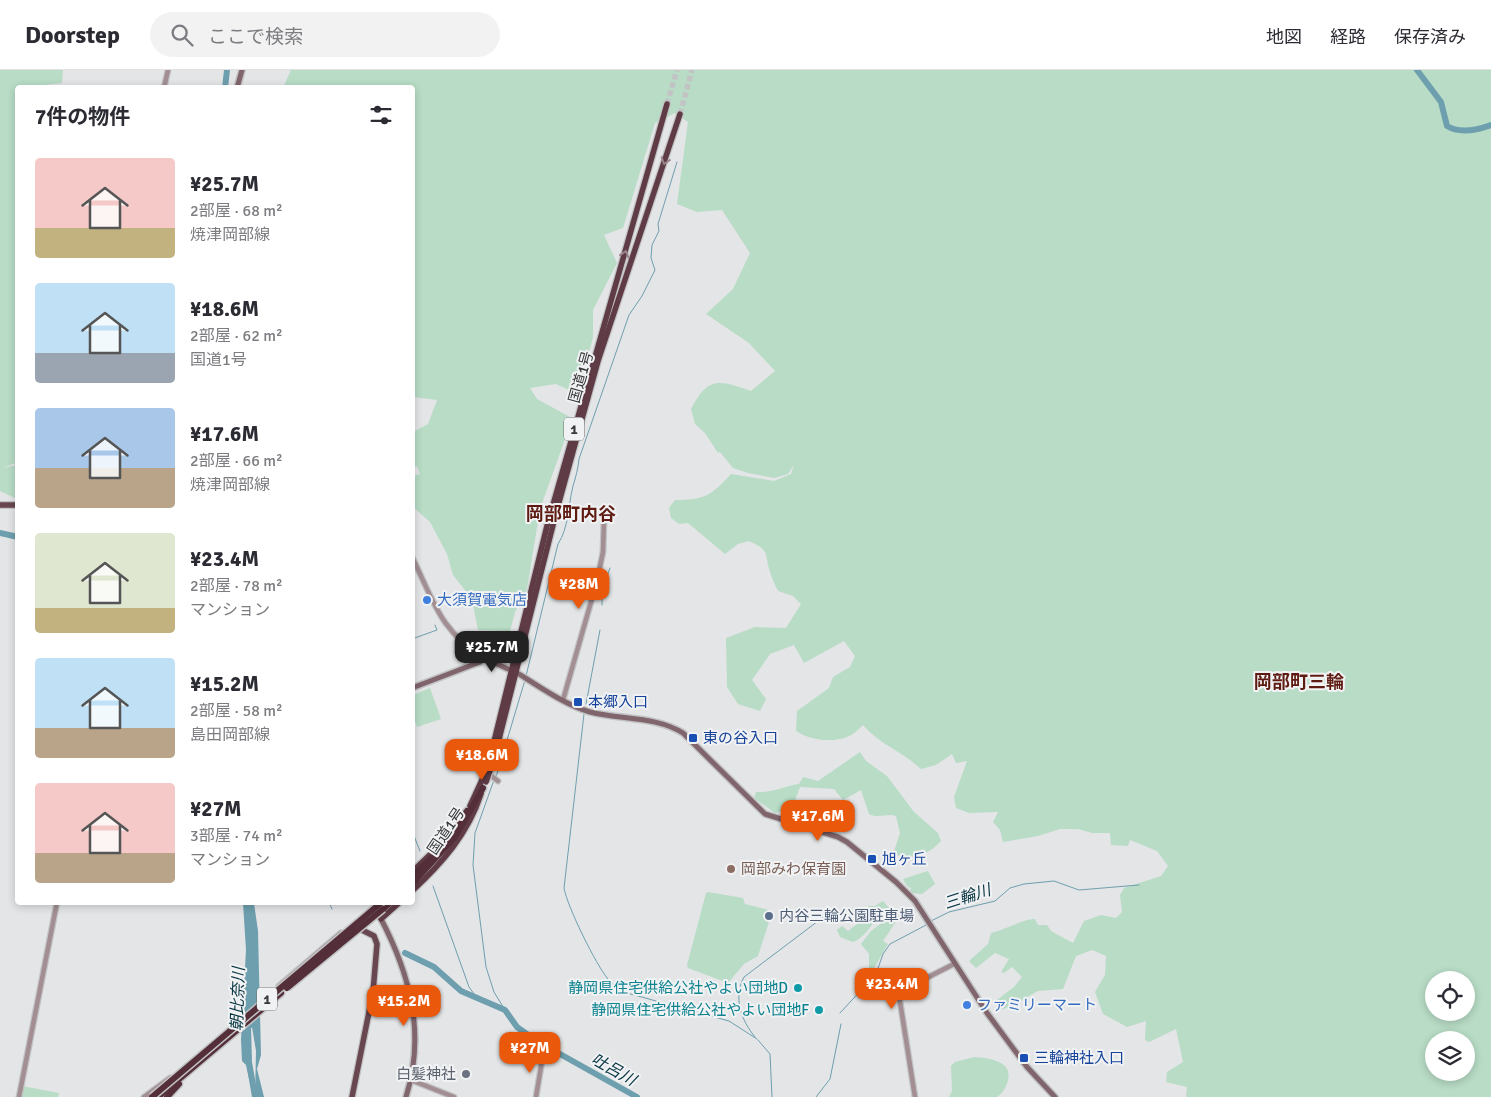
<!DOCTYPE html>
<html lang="ja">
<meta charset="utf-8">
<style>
:root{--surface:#fff;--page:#f2f2f3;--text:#2b2b33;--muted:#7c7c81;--line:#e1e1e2;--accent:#ea580c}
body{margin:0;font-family:Signika,"Noto Sans JP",sans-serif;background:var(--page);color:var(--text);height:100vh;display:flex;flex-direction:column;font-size:19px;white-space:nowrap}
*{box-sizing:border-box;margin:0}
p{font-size:16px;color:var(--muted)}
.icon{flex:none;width:28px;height:28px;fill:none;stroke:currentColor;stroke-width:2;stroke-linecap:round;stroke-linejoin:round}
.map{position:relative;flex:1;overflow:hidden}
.panel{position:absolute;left:15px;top:15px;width:400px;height:820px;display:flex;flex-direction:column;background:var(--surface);border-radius:5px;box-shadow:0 2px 8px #0003}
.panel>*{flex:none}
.fabs{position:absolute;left:1425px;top:901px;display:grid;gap:10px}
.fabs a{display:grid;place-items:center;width:50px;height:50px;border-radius:50%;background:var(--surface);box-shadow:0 2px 8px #0003;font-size:25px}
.price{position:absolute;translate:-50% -42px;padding:0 11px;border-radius:10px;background:var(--accent);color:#fff;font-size:16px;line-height:32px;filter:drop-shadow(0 1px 2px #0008)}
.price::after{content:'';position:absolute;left:50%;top:30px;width:15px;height:11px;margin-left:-8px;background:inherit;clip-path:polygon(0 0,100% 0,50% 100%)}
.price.on{background:#222;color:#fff}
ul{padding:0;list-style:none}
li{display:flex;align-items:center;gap:15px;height:125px;padding:0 20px}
li span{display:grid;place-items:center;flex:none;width:140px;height:100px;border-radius:5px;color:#555}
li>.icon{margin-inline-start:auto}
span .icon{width:60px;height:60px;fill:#fffc;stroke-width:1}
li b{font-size:21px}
h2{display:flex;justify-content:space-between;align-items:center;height:60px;padding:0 20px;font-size:21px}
header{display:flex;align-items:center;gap:30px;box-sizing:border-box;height:70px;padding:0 25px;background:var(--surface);border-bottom:1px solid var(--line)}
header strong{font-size:24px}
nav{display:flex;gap:28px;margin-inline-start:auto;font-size:18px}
.search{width:350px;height:45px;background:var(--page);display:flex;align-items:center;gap:12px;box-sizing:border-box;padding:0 18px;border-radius:28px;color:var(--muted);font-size:19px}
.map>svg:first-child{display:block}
.green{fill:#b8dcc6;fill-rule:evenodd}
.water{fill:#6e9fae}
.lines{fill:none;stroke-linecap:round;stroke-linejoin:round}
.stream{stroke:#6e9fae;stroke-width:1}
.river{stroke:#6e9fae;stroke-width:6}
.trunk-tunnel{stroke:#c2c3c4;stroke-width:5.5;stroke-dasharray:5.5 3;stroke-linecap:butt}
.tertiary-casing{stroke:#c2c3c4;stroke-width:7}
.secondary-casing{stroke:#c2c3c4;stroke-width:8}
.primary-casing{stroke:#c2c3c4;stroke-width:8}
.trunk-casing{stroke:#c2c3c4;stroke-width:8}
.motorway-casing{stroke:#c2c3c4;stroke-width:9}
.tertiary{stroke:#a28e93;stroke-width:4.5}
.secondary{stroke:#81656c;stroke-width:5}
.primary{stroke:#694750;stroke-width:5.5}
.trunk{stroke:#5e3b45;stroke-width:5.5}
.motorway{stroke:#542f3a;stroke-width:6}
.trunk-bridge-casing{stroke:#c2c3c4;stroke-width:8;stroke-linecap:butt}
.motorway-bridge-casing{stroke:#c2c3c4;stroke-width:9;stroke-linecap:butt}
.trunk-bridge{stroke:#5e3b45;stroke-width:5.5}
.motorway-bridge{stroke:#542f3a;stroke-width:6}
.oneway{stroke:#99848b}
.shop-dot{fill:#3f7fe0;stroke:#f1f2f4;stroke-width:2}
.transit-dot{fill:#1a4fb4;stroke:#f1f2f4;stroke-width:2}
.education-dot{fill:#8d6e63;stroke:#f1f2f4;stroke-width:2}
.service-dot{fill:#5c6f8a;stroke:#f1f2f4;stroke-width:2}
.culture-dot{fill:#0f9aa8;stroke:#f1f2f4;stroke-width:2}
.worship-dot{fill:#6b7280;stroke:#f1f2f4;stroke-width:2}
.labels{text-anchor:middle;stroke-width:4;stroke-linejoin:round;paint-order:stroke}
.shield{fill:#f1f2f4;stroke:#707072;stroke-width:1}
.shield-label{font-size:14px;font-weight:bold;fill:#39393a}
.street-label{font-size:15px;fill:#39393a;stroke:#f1f2f4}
.shop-label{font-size:15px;fill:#366cbe;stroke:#f1f2f4;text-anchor:start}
.transit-label{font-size:15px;fill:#164399;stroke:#f1f2f4;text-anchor:start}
.education-label{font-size:15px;fill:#785e54;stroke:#f1f2f4;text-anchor:start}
.service-label{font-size:15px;fill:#4e5e75;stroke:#f1f2f4;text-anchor:start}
.culture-label{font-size:15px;fill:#0d838f;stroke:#f1f2f4;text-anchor:end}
.worship-label{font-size:15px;fill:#5b616d;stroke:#f1f2f4;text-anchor:end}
.water-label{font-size:16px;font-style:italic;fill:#063541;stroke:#f1f2f4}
.quarter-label{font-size:18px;font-weight:bold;fill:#5e1b12;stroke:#f1f2f4}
</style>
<header>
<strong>Doorstep</strong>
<div class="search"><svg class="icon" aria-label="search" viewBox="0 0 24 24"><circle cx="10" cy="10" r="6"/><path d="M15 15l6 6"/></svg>ここで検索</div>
<nav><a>地図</a><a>経路</a><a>保存済み</a></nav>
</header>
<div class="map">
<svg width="1491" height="1027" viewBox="0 0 1491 1027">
<rect width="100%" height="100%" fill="#e4e5e7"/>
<g class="green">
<polygon points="0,0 63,0 62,13 18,18 18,392 3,398 17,395 17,429 0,421"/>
<path d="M 291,0 L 1491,0 L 1491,1027 L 1186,1027 L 1187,1017 L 1166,1012 L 1167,1002 L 1183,992 L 1176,959 L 1149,972 L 1145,970 L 1146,951 L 1127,957 L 1103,944 L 1095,922 L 1105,905 L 1106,886 L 1092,880 L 1076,886 L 1063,919 L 1038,921 L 1010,937 L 999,940 L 997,930 L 1014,917 L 1022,907 L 1012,897 L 1004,903 L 1001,902 L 1009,889 L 995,883 L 976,898 L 969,891 L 988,874 L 991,863 C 1004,860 1026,848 1035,849 L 1038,855 L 1047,855 L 1051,861 L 1073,873 L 1084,851 L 1101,845 L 1116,848 L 1122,842 L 1120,825 L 1124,818 L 1161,806 L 1168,796 L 1157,781 L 1130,770 L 1128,776 L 1111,775 L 1110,763 L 1092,763 L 1078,759 L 1060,759 L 1038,766 L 1003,772 L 1000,760 L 993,752 L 998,742 L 969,743 L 956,738 L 954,727 L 967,691 L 956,693 L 952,684 L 936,695 L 921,699 C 903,682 879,674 863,655 C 859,659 853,665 847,667 C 831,673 810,670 796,661 L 797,641 L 829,618 L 833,607 L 850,597 L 855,586 L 844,571 L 804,593 L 794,575 L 770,584 L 752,610 L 766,629 L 760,641 L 738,634 L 727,617 L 726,568 L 755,557 L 786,558 L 801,534 L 793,526 L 778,521 C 775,515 772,509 770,502 C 764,483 771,481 749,471 L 738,474 L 725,484 L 688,453 L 679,454 L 671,448 L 669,438 L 675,430 C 705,430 712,425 731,404 L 774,411 L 791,404 L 794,395 L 788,404 L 774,408 L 748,403 L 733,398 L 720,382 L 718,383 L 705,363 L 695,354 L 691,339 C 708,306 719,310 751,321 L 775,301 L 749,273 L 706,244 L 733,219 L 750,183 L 722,140 L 697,142 L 677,134 L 688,52 L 675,43 L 655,53 L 623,158 L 604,165 L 617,193 L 593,240 L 593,267 L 578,324 L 556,314 L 530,318 L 537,329 L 570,347 L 569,358 L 540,439 L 527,519 L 515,542 L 510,561 L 478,560 L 472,529 L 453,505 L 447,484 L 430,452 L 413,437 L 413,406 L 420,404 L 417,396 L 413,397 L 413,362 L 428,354 L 437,330 L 413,327 L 412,18 L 283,18 ZM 1434,910 L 1466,910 L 1466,942 L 1434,942 ZM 1434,970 L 1466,970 L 1466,1002 L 1434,1002 Z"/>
<polygon points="430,618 441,649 417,657 413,645 413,625"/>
<path d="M 860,682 L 866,691 L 887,706 L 914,742 L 938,763 L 941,771 C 927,786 913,790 893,784 L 900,763 L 896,746 C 886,743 879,749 869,744 L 861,720 L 843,730 L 834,719 L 800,717 L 792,739 L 775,743 L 754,728 L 756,722 C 774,723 783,716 799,714 L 803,707 L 818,711 Z"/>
<polygon points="928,801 935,814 922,824 910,823 911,818 907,816 903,809"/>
<polygon points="708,822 743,828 745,834 769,840 766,850 769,852 758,886 744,894 728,913 688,898 687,895 706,823"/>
<path d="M 883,831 L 889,838 C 874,846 869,866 853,872 L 840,867 L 837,860 L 842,856 L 848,861 L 869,845 L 868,836 L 875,836 Z"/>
<polygon points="896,842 899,847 883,871 888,874 869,907 869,884 861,874 871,861"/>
<path d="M 974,987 C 989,988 1013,991 1008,1010 C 1006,1018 1003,1023 997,1027 L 949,1027 L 952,1021 L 951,996 L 955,992 Z"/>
<polygon points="22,1016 59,1023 58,1027 20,1027"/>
</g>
<polygon class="water" points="243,833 254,833 258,861 261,985 257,999 264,1027 255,1027 256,981 252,957 246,967 250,1013 246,995 242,991 241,970 246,880"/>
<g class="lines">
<g class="stream">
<polyline points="602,535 602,520 610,498"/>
<polyline points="412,569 437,560 435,555"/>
<path d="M 526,606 L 558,474 C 569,457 568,436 573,416 C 576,406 578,399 579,389 L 629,245 L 642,226 L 655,200 L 651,188 L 652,175 L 659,161 L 658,154 L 677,92"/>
<polyline points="586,634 600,560"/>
<path d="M 584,644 L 564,818 C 567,836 596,895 608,909 C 613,916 620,919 627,923 L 729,951 L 757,969"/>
<polyline points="496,707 525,610"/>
<polyline points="494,710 475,763 473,795 486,897 494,922 505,940"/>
<polyline points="412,761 420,781"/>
<polyline points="433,816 469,917 477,928"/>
<polyline points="329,832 332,839"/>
<polyline points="931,851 949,842 995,831 1010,818 1024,814 1054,811 1079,820 1139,815"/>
<polyline points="840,943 876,904 883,884 890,874 928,854"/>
<path d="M 755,967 C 741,950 733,928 744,907 L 830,842"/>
<polyline points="758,970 770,984 772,1027"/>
<polyline points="816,1027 830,1009 841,954"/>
</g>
<g class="river">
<path d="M 1417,0 L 1441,32 L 1447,56 C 1460,64 1477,60 1491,55"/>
<polyline points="225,18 227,0"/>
<polyline points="0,463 18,467"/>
<polyline points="405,883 434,897 461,921 505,940 517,957 535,970 637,1027"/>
<polyline points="248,956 249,992 255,1027"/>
</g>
<g class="trunk-tunnel">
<polyline points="667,34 677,0"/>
<polyline points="680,44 692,0"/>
</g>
<g class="tertiary-casing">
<g id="tertiary">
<polyline points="164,18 168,0"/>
<path d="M 412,487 C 434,531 439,560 484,588"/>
<polyline points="563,630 597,511 603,482 604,450"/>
<polyline points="477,695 498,711"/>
<polyline points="279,916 341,863"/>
<polyline points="411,1010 454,1027"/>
<polyline points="19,1027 57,832"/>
<polyline points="144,1027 170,1008"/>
<polyline points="536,1027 543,985"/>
<polyline points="915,1027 899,925 903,920 954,894"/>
</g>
</g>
<g class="secondary-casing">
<g id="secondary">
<polyline points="237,18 242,0"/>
<path d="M 519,604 C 541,618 566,635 590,642 C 621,650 656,646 683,663 L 765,744 L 838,767 L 847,772 L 896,812 L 915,831 L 987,943 L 1027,997 L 1055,1027"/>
<polyline points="412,618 480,592 484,588 508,599"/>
<path d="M 380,847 C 410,904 426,963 406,1027"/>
</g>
</g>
<g class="primary-casing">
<g id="primary">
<polyline points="0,435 18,435"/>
<polyline points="352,1027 373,922 377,874 374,866 356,857"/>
</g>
</g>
<g class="trunk-casing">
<g id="trunk">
<polyline points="490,688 547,456 667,34"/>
<polyline points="494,689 556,443 598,291 680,44"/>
<polyline points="470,736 482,710"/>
<polyline points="412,802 438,777"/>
<path d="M 412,821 C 442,793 468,764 481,724"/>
<polyline points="381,849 400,832"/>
</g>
</g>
<g class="motorway-casing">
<g id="motorway">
<polyline points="412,807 436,783 467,741"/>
<polyline points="412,814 455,767 483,718"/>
<polyline points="383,839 391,832"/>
<polyline points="158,1027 281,923"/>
<polyline points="167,1027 179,1014"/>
</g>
</g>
<use href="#tertiary" class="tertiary"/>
<use href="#secondary" class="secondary"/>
<use href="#primary" class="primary"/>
<use href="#trunk" class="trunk"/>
<use href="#motorway" class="motorway"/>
<g class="trunk-bridge-casing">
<g id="trunk-bridge">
<polyline points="482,710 490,688"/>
<polyline points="486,712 494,689"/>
</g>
</g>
<g class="motorway-bridge-casing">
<g id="motorway-bridge">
<polyline points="287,918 383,839"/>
<polyline points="152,1027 382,832"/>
</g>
</g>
<use href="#trunk-bridge" class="trunk-bridge"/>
<use href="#motorway-bridge" class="motorway-bridge"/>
</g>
<defs><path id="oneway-chevron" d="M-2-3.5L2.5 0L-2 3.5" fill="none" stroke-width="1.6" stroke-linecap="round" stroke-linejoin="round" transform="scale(1.25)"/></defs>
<g class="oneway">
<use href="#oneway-chevron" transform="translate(665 91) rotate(108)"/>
<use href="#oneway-chevron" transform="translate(625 184) rotate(-73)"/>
</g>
<g class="shop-dot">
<circle cx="427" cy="530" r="5"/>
<circle cx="967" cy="935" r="5"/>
</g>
<g class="transit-dot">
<rect x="573" y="627" width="10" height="10" rx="2.5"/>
<rect x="688" y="663" width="10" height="10" rx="2.5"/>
<rect x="867" y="784" width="10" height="10" rx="2.5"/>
<rect x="1019" y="983" width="10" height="10" rx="2.5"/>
</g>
<circle class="education-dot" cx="731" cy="799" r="5"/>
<circle class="service-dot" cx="769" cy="846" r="5"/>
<g class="culture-dot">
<circle cx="798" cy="918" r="5"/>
<circle cx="819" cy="940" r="5"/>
</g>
<circle class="worship-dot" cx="466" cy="1004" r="5"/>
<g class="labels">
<g class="shield">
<rect x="564" y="347.5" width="20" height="23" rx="4"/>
<rect x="257" y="917.5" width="20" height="23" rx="4"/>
</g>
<g class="shield-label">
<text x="574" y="364">1</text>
<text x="267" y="934">1</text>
</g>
<g class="street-label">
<text transform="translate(581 307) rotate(-74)" y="5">国道1号</text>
<text transform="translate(446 761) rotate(-56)" y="5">国道1号</text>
</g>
<g class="shop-label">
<text x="437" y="535">大須賀電気店</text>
<text x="977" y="940">ファミリーマート</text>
</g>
<g class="transit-label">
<text x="588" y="637">本郷入口</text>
<text x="703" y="673">東の谷入口</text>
<text x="882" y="794">旭ヶ丘</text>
<text x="1034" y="993">三輪神社入口</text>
</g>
<g class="education-label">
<text x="741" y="804">岡部みわ保育園</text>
</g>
<g class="service-label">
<text x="779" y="851">内谷三輪公園駐車場</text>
</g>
<g class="culture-label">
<text x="788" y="923">静岡県住宅供給公社やよい団地D</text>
<text x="809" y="945">静岡県住宅供給公社やよい団地F</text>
</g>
<g class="worship-label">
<text x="456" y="1009">白髪神社</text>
</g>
<g class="water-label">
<text transform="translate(967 826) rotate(-18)" y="6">三輪川</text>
<text transform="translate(237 929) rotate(-88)" y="6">朝比奈川</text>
<text transform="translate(614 999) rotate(29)" y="6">吐呂川</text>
</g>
<g class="quarter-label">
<text x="571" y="450">岡部町内谷</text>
<text x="1299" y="618">岡部町三輪</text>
</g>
</g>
</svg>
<div class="fabs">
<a><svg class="icon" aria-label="locate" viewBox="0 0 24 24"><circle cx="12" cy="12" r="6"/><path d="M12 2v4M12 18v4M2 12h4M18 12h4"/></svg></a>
<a><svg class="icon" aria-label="layers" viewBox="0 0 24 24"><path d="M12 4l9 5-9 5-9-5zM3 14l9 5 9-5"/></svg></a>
</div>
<b class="price" style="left:579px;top:540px">¥28M</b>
<b class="price on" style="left:492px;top:603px">¥25.7M</b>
<b class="price" style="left:482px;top:711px">¥18.6M</b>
<b class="price" style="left:818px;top:772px">¥17.6M</b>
<b class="price" style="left:892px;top:940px">¥23.4M</b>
<b class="price" style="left:404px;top:957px">¥15.2M</b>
<b class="price" style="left:530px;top:1004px">¥27M</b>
<section class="panel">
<h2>7件の物件<svg class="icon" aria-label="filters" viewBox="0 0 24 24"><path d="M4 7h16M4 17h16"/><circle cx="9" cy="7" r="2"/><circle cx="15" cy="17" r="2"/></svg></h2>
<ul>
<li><span style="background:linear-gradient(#f6c9c9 70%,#c2b280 0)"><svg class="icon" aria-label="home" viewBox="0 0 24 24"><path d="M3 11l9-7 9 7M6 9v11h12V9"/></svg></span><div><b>¥25.7M</b><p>2部屋 · 68 m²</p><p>焼津岡部線</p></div></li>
<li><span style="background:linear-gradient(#bfe0f5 70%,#9aa5b1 0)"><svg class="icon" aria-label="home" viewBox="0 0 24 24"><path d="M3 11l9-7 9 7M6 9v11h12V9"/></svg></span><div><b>¥18.6M</b><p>2部屋 · 62 m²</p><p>国道1号</p></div></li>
<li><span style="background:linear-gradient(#a9c7e8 60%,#b9a48a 0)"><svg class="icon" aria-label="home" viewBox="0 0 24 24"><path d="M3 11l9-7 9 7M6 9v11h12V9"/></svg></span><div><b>¥17.6M</b><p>2部屋 · 66 m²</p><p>焼津岡部線</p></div></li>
<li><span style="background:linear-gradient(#dfe7d0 75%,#c2b280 0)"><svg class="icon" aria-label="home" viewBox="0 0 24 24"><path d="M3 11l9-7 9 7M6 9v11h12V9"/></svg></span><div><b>¥23.4M</b><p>2部屋 · 78 m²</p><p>マンション</p></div></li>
<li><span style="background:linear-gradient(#bfe0f5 70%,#b9a48a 0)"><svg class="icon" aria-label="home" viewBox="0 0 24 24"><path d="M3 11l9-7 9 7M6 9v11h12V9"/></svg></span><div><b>¥15.2M</b><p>2部屋 · 58 m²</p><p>島田岡部線</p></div></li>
<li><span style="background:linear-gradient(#f6c9c9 70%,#b9a48a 0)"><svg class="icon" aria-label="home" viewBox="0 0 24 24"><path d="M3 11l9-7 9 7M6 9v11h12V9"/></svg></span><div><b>¥27M</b><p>3部屋 · 74 m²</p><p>マンション</p></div></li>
</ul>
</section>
</div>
